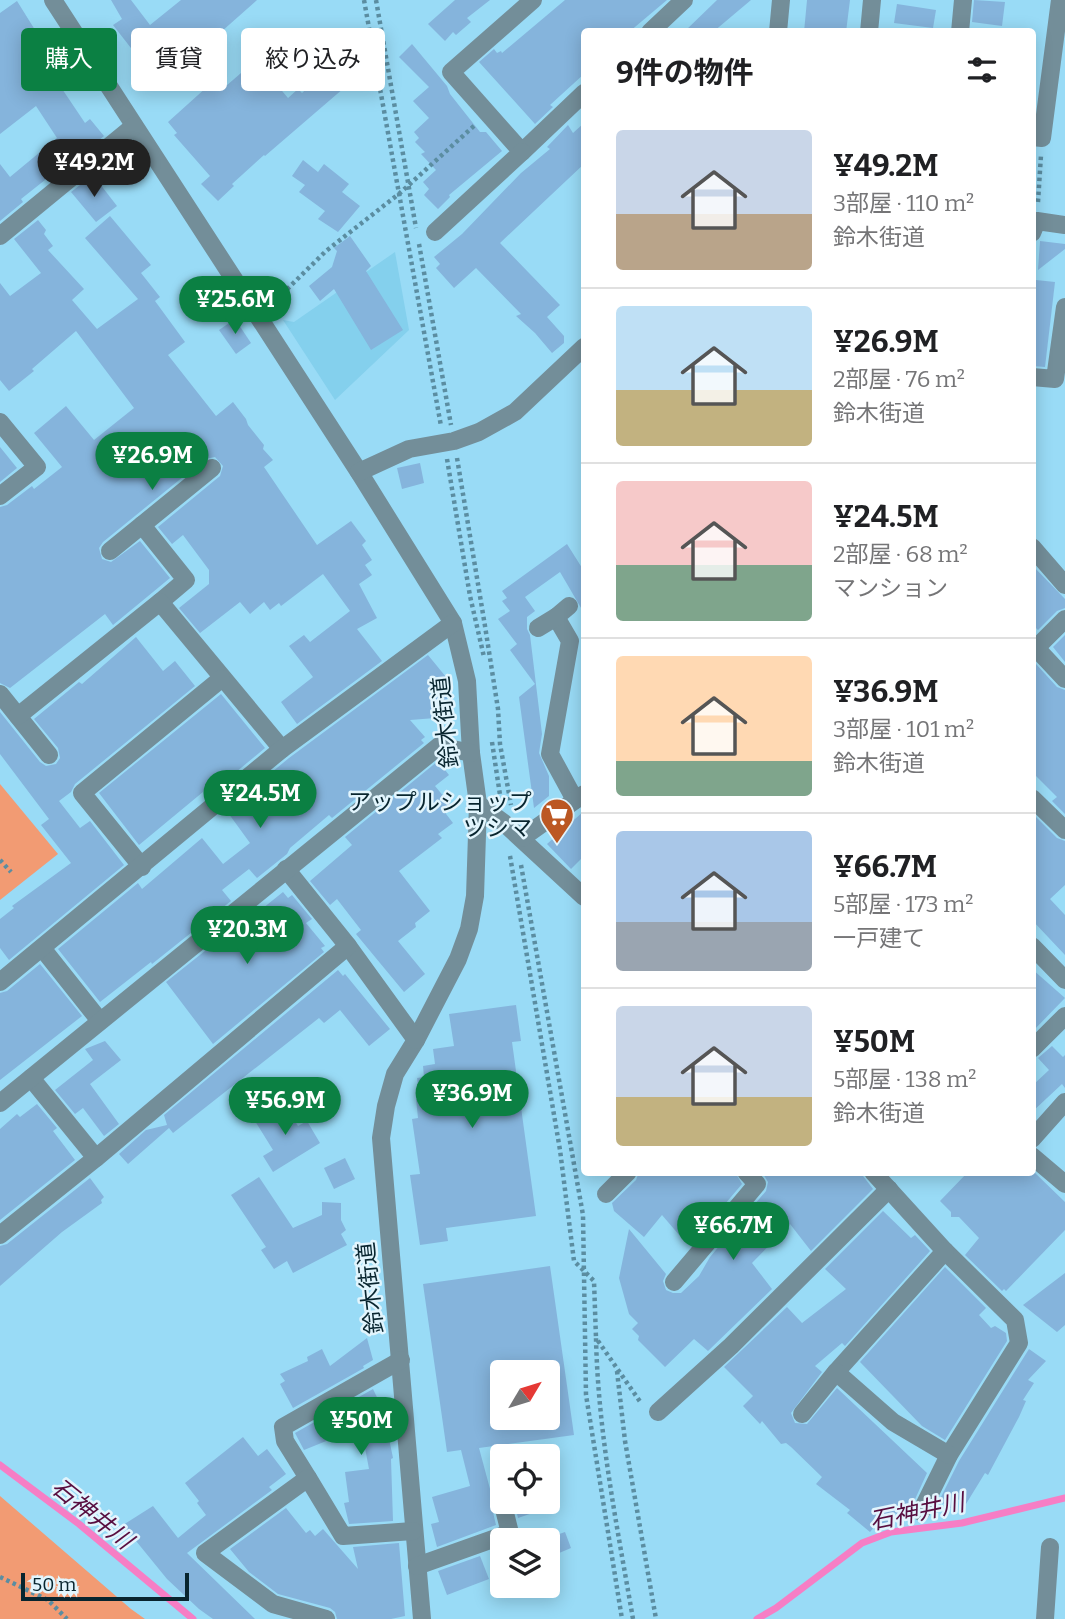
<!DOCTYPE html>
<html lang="ja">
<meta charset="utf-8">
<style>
:root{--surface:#fff;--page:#f2f2f2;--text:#202124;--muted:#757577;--line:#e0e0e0;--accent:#0b8043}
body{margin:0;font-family:Bitter,"Noto Sans JP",serif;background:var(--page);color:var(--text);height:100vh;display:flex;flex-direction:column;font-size:26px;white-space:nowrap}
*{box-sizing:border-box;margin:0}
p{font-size:23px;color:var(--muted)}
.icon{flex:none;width:38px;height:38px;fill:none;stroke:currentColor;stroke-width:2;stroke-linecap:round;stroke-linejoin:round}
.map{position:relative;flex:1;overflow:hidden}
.sheet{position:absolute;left:581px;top:28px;width:455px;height:1148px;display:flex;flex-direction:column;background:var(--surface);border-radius:7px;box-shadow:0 4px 18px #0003}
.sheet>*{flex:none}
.top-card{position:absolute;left:21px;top:28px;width:455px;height:63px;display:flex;gap:14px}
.needle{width:46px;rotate:52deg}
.buttons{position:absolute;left:490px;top:1360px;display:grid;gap:14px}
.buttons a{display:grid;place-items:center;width:70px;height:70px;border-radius:7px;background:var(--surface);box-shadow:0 4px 18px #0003;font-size:35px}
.scale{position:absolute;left:21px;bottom:18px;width:168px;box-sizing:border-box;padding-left:7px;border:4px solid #08252f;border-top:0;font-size:19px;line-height:24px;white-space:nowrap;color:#08252f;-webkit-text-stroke:5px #e2f5fd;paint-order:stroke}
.price{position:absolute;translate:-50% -60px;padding:0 16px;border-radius:24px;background:var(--accent);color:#fff;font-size:23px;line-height:46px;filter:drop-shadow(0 2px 4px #0008)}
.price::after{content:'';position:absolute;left:50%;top:42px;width:21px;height:16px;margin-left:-10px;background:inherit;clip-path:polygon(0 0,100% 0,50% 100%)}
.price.selected{background:#222;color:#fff}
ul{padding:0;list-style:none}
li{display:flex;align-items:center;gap:21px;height:175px;padding:0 35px}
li+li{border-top:2px solid var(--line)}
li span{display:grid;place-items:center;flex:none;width:196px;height:140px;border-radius:7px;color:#555}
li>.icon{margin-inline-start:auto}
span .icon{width:84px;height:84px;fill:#fffc;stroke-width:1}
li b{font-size:30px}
h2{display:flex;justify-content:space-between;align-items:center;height:84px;padding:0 35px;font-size:30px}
.pill{padding:0 24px;border-radius:7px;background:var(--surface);box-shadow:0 4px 18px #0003;font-size:24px;line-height:63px}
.pill.selected{background:var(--accent);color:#fff}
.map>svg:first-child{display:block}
.built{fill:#84d0ed}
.green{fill:#f29b73}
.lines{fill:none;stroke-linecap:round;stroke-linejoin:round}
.stream{stroke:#f67ec5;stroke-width:7}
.building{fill:#85b4dc;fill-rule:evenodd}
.path{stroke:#5b8da1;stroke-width:4.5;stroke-dasharray:3.5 3.5;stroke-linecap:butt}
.minor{stroke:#738e99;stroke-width:18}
.labels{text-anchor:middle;stroke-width:5;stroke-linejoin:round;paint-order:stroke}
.street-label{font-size:23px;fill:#08252f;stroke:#e2f5fd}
.poi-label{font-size:23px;fill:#08252f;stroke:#e2f5fd;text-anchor:end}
.water-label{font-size:24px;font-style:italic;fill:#580e40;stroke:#e2f5fd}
</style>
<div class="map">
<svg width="1065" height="1619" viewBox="0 0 1065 1619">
<rect width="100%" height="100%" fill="#99dbf6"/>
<polygon class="built" points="395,252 409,330 335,400 283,320 294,322"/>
<g class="green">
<polygon points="0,784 58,854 0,900"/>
<polygon points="0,1496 131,1609 145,1619 0,1619"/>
</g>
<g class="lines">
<g class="stream">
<polyline points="0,1465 79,1524 193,1619"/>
<polyline points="757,1619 776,1608 862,1543 891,1532 962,1523 1065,1498"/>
</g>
</g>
<g class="building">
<polygon points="111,0 131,0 150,25 181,0 257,0 221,32 227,41 188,67 185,64 159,84 113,25 122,19"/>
<polygon points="455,0 490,0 467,18 471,22 456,35 453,32 445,41 428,24"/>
<polygon points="565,0 667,0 629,32 584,32 584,74 550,105 553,107 535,124 479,62 494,49 497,53 501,51 502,53"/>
<polygon points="717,0 751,0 713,32 684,32"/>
<polygon points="807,0 850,0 846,32 804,32"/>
<polygon points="974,0 1005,2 1002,26 972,22"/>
<polygon points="17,1 50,54 42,59 85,123 90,119 104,136 57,174 55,172 21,199 23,202 0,221 0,164 10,177 57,138 36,106 0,134 0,13"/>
<polygon points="897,4 936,10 933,28 894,23"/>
<polygon points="412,44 447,86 450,94 480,132 486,132 502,151 449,195 450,197 438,209 424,195 429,189 423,182 436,170 421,154 425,152 415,142 419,138 414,132 429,118 413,101 429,87 399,57"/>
<polygon points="256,60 288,98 298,89 302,93 327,70 344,88 265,156 264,155 232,184 234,186 218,201 201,184 210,176 174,135 177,133 168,122 218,77 226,86"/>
<polygon points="584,123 584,164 500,243 560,305 547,317 564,336 564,343 552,353 535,333 516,316 521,314 476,268 454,288 436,268 440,264 434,257 462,234 521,173 550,149 547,147 568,125 573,133"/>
<polygon points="303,160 318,172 324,164 349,184 342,192 360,206 338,232 318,219 325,211 299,192 305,185 292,176"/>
<polygon points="93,175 117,206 96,222 71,192"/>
<polygon points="110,216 151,265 141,273 160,297 155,301 185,342 168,355 216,416 233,402 246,419 248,425 264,445 263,449 273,460 264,467 317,545 351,521 366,541 362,545 372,560 365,565 372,575 359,584 377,618 357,629 382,661 297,724 281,702 313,677 289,646 304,635 310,642 350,611 323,574 281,606 279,603 270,610 264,602 250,614 240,602 200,633 179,608 209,584 209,570 183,535 172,544 158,527 220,476 223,466 215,457 205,459 103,542 99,548 102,559 111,562 140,541 170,578 113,625 105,614 10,688 0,683 0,507 7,505 32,486 34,489 62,467 34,433 66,406 94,440 134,408 76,331 32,369 34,371 9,391 0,380 0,283 10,296 41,273 14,239 38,220 46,230 44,234 53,246 48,250 84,289 72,300 97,329 138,299 85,238"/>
<polygon points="350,236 371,266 366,271 403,330 371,350 334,289 320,301 309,286 332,267 337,251 334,248"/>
<polygon points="1040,241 1065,244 1065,249 1038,270"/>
<polygon points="1036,280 1055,282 1045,367 1032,366 1032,314"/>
<polygon points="235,319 251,343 236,354 219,330"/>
<polygon points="0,447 17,468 0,482"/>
<polygon points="420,463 424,483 402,489 397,468"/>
<polygon points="567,544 584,571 584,613 560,572 525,597 535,611 527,617 527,629 530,635 542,734 539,753 549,776 549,796 534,808 519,697 535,684 510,650 517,644 498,619 510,611 502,601 507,598 502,591"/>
<polygon points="1032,565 1065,599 1065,608 1057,611 1038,630 1032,624"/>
<polygon points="1065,635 1065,662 1053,647"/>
<polygon points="136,637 163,671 175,661 195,686 75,784 71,792 59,801 80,828 90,821 124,865 9,960 0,948 0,919 14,908 12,906 71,863 41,825 49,819 0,754 0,712 40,762 46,766 56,764 60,758 58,748 34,719 79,682 82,684"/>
<polygon points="428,655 446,677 448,717 410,720 425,737 421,740 424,743 332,818 329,815 290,848 287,854 257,878 249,869 222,890 231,901 152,964 151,962 100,1002 58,949 138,883 142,889 202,838 223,864 250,843 226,810 289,758"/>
<polygon points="1036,664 1057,687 1065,690 1065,814 1052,801 1057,797 1032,772 1032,667"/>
<polygon points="221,694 265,748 212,792 209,787 139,845 99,793"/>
<polygon points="438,761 449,775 435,786 450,804 443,810 453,823 438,834 442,838 399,871 430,911 415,923 416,927 398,941 425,974 404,992 356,934 361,930 337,899 330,905 310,881 352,845 345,837"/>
<polygon points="584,811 584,856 571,869 547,844"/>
<polygon points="1035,816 1057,838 1065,841 1065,885 1050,899 1065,915 1065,955 1032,920 1032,818"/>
<polygon points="283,892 288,898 292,895 312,919 306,923 325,946 321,948 324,952 213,1044 166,982 245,919 247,921"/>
<polygon points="40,964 82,1016 0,1080 0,993 7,991"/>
<polygon points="1032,969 1065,998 1032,1032"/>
<polygon points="338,970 343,976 345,974 390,1029 369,1046 340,1010 324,1023 319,1018 173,1133 169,1128 128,1164 119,1154 146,1130 167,1125 164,1115"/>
<polygon points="516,1005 521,1041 512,1042 536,1216 446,1228 448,1241 420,1245 410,1175 420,1174 412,1119 418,1118 416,1099 420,1099 417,1078 424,1077 423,1066 435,1064 433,1049 454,1046 449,1014"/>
<polygon points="105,1041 121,1060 90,1084 119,1124 104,1136 83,1108 75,1114 55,1090 93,1060 85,1049"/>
<polygon points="1052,1046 1063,1057 1065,1055 1065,1088 1062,1084 1032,1112 1032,1086 1049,1070 1038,1058"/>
<polygon points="283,1102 298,1126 307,1121 320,1143 273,1172 263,1156 273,1150 255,1121"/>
<polygon points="37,1104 57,1128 53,1131 75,1160 0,1220 0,1129 17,1114 20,1117"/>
<polygon points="345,1158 355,1179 334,1189 324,1168"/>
<polygon points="639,1172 735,1172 742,1184 708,1224 686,1243 662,1215 644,1237 614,1211 612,1203 636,1180"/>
<polygon points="762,1172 860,1172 873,1189 811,1251 790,1224 752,1263 772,1289 708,1351 694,1339 665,1367 638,1340 639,1336 632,1329 638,1323 629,1314 619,1278 629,1229 666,1274 663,1281 666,1290 673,1293 681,1293 699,1276 710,1257 766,1191 768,1182"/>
<polygon points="968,1172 1034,1172 1065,1202 1065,1230 1006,1291 1004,1289 1002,1291 965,1255 979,1238 959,1217 951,1217 951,1212 940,1201"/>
<polygon points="259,1177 293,1228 322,1215 322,1202 341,1203 341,1220 346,1230 341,1234 347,1245 293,1273 287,1261 274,1269 261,1250 266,1247 231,1195"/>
<polygon points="90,1178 104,1197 101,1200 102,1203 62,1232 0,1286 0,1246 7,1244"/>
<polygon points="883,1211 911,1238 915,1235 930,1251 845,1346 842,1343 815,1366 822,1372 791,1413 795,1423 807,1424 837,1388 927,1473 906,1519 895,1513 881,1530 875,1526 870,1532 847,1513 850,1510 816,1484 822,1477 791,1447 786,1443 781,1444 762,1421 760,1424 743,1406 753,1396 724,1367 787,1307 802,1323 846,1289 825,1269"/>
<path d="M 550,1266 L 574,1435 L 479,1448 L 493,1500 L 492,1508 L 496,1525 L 437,1547 L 431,1524 L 439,1522 L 432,1497 L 470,1486 L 461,1450 L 447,1452 L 423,1284 ZM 502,1372 L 548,1372 L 548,1418 L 502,1418 Z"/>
<polygon points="945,1267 986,1308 979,1315 991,1328 995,1326 1006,1333 1007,1341 945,1440 922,1426 860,1362"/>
<polygon points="1065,1273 1065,1325 1057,1332 1023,1305"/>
<polygon points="367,1338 373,1360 363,1366 364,1368 293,1408 280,1384 285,1381 280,1374 308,1361 307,1357 322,1349 330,1366"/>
<polygon points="1029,1349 1046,1361 1028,1380 1034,1383 1023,1400 1026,1401 1019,1417 988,1475 985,1473 966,1504 954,1497 957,1502 952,1509 939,1501 959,1461"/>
<polygon points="373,1389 387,1418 385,1419 393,1458 391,1459 393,1521 349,1524 344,1503 349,1502 345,1472 369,1469 361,1427 304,1450 295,1433"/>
<polygon points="243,1437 258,1456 267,1449 286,1474 269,1487 272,1490 187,1553 255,1619 213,1619 199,1609 167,1579 123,1525 153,1506 178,1538 206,1515 197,1503 199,1501 185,1483"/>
<polygon points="514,1502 556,1502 556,1505 518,1518"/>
<polygon points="286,1508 306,1533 310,1530 315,1536 323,1529 358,1569 353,1547 399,1543 405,1616 391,1619 337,1619 335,1612 330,1608 278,1594 249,1572 230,1549"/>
<polygon points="565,1532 571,1548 552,1556 548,1540 545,1539"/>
<polygon points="480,1556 489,1579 447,1595 438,1571"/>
</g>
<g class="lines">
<g class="path">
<polyline points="364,0 441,426"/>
<polyline points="376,0 416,228"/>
<polyline points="1038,202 1041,155"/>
<polyline points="419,244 451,425"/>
<polyline points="272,304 326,251 400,193 475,125"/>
<polyline points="457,458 485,626 498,709 500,744 511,805"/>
<polyline points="447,459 470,596 484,657"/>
<polyline points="492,742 500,795"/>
<polyline points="510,856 560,1150 574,1261 594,1281 596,1338"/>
<polyline points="0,860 11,872"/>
<polyline points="521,865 583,1215 586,1395 622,1619"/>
<polyline points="617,1371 625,1441 656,1619"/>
<polyline points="0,1577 48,1600 67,1619"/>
<path d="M 633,1619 C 617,1526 598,1433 596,1338 L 641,1403"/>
</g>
<g class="minor">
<polyline points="53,0 359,472 453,623 467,681 471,753 478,804 475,896 469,929 458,959 416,1040 395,1074 386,1106 381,1138 422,1619"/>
<polyline points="533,0 451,72 522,152 584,93"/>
<polyline points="650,32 684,0"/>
<polyline points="778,32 781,0"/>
<polyline points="869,32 872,0"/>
<polyline points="960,32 963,0"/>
<polyline points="1032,137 1042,138 1060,0"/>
<polyline points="435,232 522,152"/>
<polyline points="1032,233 1037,221 1065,225"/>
<polyline points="0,236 134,126"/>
<polyline points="1032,377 1055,379 1065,307"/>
<polyline points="0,422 37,467 0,496"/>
<polyline points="359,472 409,449 454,441 479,432 515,412 584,347"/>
<polyline points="1032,547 1065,585"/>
<polyline points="110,551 142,525"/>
<polyline points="160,602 186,580 142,525 212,468"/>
<polyline points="569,606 556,617 570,641 550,754 575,800"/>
<polyline points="538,628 556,617"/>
<polyline points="1036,648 1065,679"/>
<polyline points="1032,652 1065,619"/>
<polyline points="0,694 49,755"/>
<polyline points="18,716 160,602 282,749"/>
<polyline points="1032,798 1065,830"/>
<polyline points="478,804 504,823 584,897"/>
<polyline points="522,838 584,794"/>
<polyline points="142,867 82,793 221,679"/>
<polyline points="286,869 348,946 416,1040"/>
<polyline points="1032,946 1065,980"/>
<polyline points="42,948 100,1021"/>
<polyline points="0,982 282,749 453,623"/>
<polyline points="1032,1049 1065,1016"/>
<polyline points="31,1078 96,1158"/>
<polyline points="0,1103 439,746 471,753"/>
<polyline points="1032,1139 1065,1102"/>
<polyline points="1032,1156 1065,1184"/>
<polyline points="873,1172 945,1251 1015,1320 1019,1343 949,1455 921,1512"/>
<polyline points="606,1194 628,1172"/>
<polyline points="0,1235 96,1158 348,946"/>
<polyline points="674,1282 757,1184 746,1172"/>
<polyline points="836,1372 945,1251"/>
<polyline points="658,1412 731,1346 889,1189"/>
<polyline points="802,1414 836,1372 893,1422 949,1455"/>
<polyline points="308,1478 285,1441 283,1427 401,1360"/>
<polyline points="417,1566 510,1533 503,1505"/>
<polyline points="326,1619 273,1604 205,1553 308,1478 343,1536 413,1531"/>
<polyline points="1045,1619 1050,1547"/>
</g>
</g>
<defs>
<g id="supermarket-pin" transform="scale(1.75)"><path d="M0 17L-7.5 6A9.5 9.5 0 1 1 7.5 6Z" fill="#bc5823" stroke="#e2f5fd"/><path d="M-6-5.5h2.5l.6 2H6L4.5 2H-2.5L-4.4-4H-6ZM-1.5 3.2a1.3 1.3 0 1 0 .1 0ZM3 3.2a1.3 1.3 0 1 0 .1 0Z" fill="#fff"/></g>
</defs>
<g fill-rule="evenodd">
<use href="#supermarket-pin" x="557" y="815"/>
</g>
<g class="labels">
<g class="street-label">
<text transform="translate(445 722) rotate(-96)" y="8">鈴木街道</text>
<text transform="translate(370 1288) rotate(-96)" y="8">鈴木街道</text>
</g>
<g class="poi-label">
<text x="532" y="810">アップルショップ<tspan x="532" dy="26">ツシマ</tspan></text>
</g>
<g class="water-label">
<text transform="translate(917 1512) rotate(-12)" y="8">石神井川</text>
<text transform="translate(92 1514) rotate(39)" y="8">石神井川</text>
</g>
</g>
</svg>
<div class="buttons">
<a><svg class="needle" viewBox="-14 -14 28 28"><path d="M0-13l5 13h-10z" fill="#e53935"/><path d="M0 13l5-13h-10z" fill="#757577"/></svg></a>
<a><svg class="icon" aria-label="locate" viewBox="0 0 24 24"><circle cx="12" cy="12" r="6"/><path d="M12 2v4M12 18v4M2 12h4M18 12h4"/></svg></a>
<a><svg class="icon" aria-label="layers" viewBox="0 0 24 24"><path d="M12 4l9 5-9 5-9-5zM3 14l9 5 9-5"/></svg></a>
</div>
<div class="scale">50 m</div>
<b class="price selected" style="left:94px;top:199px">¥49.2M</b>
<b class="price" style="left:235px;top:336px">¥25.6M</b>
<b class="price" style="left:152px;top:492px">¥26.9M</b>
<b class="price" style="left:260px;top:830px">¥24.5M</b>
<b class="price" style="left:247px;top:966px">¥20.3M</b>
<b class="price" style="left:472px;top:1130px">¥36.9M</b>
<b class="price" style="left:285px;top:1137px">¥56.9M</b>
<b class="price" style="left:733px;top:1262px">¥66.7M</b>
<b class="price" style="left:361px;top:1457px">¥50M</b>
<div class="top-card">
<a class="pill selected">購入</a>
<a class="pill">賃貸</a>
<a class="pill">絞り込み</a>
</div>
<section class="sheet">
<h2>9件の物件<svg class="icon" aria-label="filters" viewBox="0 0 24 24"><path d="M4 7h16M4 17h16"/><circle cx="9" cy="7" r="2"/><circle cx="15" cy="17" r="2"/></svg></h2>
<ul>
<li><span style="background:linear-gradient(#c9d6e8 60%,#b9a48a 0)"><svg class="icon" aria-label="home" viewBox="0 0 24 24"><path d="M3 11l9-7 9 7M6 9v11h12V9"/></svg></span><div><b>¥49.2M</b><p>3部屋 · 110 m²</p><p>鈴木街道</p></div></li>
<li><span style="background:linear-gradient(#bfe0f5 60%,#c2b280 0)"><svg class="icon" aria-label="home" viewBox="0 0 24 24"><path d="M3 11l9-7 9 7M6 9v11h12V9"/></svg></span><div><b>¥26.9M</b><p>2部屋 · 76 m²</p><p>鈴木街道</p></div></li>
<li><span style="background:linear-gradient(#f6c9c9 60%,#7fa58c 0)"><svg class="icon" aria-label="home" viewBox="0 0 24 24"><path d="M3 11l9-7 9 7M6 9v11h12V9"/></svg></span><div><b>¥24.5M</b><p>2部屋 · 68 m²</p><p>マンション</p></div></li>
<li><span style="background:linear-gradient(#ffd9b3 75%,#7fa58c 0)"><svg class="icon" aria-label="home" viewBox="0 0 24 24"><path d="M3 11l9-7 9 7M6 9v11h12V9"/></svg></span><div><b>¥36.9M</b><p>3部屋 · 101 m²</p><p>鈴木街道</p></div></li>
<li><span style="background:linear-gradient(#a9c7e8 65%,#9aa5b1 0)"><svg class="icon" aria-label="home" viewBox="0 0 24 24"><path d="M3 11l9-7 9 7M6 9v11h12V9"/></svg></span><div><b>¥66.7M</b><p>5部屋 · 173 m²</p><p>一戸建て</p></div></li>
<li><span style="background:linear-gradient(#c9d6e8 65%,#c2b280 0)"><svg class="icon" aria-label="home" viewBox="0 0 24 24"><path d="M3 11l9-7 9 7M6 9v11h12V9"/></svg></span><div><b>¥50M</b><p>5部屋 · 138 m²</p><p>鈴木街道</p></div></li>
</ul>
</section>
</div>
